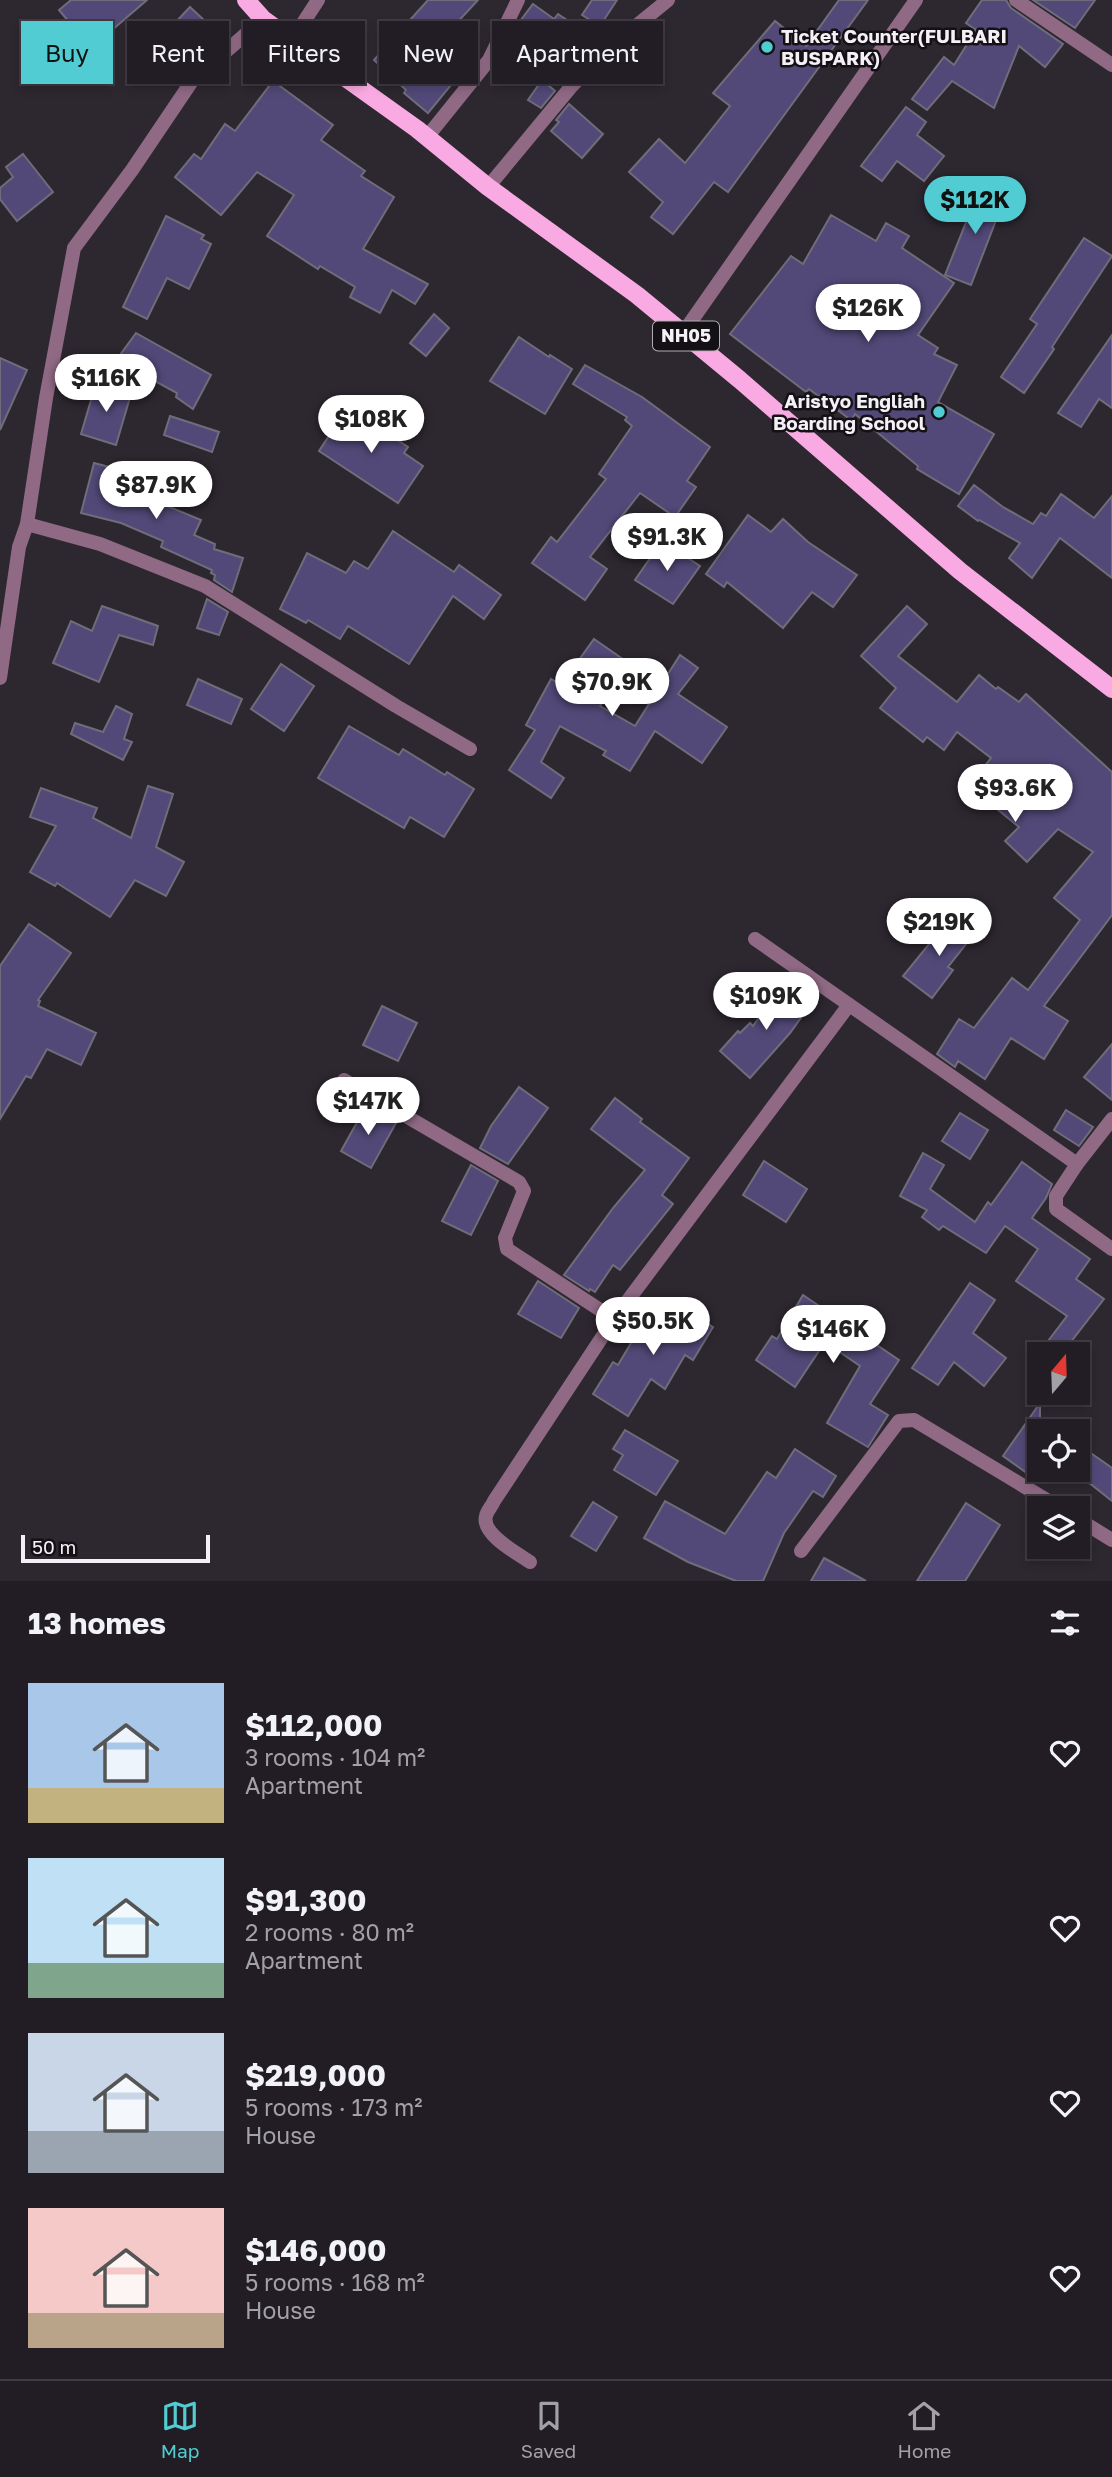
<!DOCTYPE html>
<meta charset="utf-8">
<style>
:root{--surface:#221d24;--page:#2e2a31;--text:#f1f3f6;--muted:#a2a2a6;--line:#3f3b41;--accent:#51ccd2}
body{margin:0;font-family:"Golos Text",sans-serif;background:var(--page);color:var(--text);height:100vh;display:flex;flex-direction:column;font-size:26px;white-space:nowrap}
*{box-sizing:border-box;margin:0}
p{font-size:23px;color:var(--muted)}
.icon{flex:none;width:38px;height:38px;fill:none;stroke:currentColor;stroke-width:2;stroke-linecap:round;stroke-linejoin:round}
.map{position:relative;height:1581px;overflow:hidden}
.panel{display:flex;flex-direction:column;background:var(--surface);flex:1}
.panel>*{flex:none}
.hud{position:absolute;left:21px;top:21px;width:700px;height:63px;display:flex;gap:14px}
.needle{width:46px;rotate:19deg}
.controls{position:absolute;left:1027px;top:1342px;display:grid;gap:14px}
.controls a{display:grid;place-items:center;width:63px;height:63px;border-radius:0px;background:var(--surface);box-shadow:0 4px 10px #0003,0 0 0 2px var(--line);font-size:35px}
.scale{position:absolute;left:21px;bottom:18px;width:189px;box-sizing:border-box;padding-left:7px;border:4px solid #f5f0f7;border-top:0;font-size:19px;line-height:24px;white-space:nowrap;color:#f5f0f7;-webkit-text-stroke:5px #141115;paint-order:stroke}
.price{position:absolute;translate:-50% -60px;padding:0 16px;border-radius:24px;background:#fff;color:#222;font-size:23px;line-height:46px;filter:drop-shadow(0 2px 4px #0008)}
.price::after{content:'';position:absolute;left:50%;top:42px;width:21px;height:16px;margin-left:-10px;background:inherit;clip-path:polygon(0 0,100% 0,50% 100%)}
.price.current{background:var(--accent);color:#111}
ul{padding:0;list-style:none}
li{display:flex;align-items:center;gap:21px;height:175px;padding:0 28px}
li span{display:grid;place-items:center;flex:none;width:196px;height:140px;border-radius:0px;color:#555}
li>.icon{margin-inline-start:auto}
span .icon{width:84px;height:84px;fill:#fffc;stroke-width:1}
li b{font-size:30px}
h2{display:flex;justify-content:space-between;align-items:center;height:84px;padding:0 28px;font-size:30px}
.pill{padding:0 24px;border-radius:0px;background:var(--surface);box-shadow:0 4px 10px #0003,0 0 0 2px var(--line);font-size:24px;line-height:63px}
.pill.current{background:var(--accent);color:#111}
.tabs{display:flex;justify-content:space-around;align-items:center;height:98px;border-top:2px solid var(--line);background:var(--surface);font-size:19px;color:var(--muted)}
.tabs a{display:grid;justify-items:center;gap:4px}
.tabs .current{color:var(--accent)}
.map>svg:first-child{display:block}
.building{fill:#524978;stroke:#6f6d7a;stroke-width:2}
.lines{fill:none;stroke-linecap:round;stroke-linejoin:round}
.minor{stroke:#906a85;stroke-width:14}
.primary{stroke:#f9aae2;stroke-width:18}
.poi-dot{fill:#51ccd2;stroke:#141115;stroke-width:2.5}
.labels{text-anchor:middle;stroke-width:5;stroke-linejoin:round;paint-order:stroke}
.shield{fill:#141115;stroke:#b2adb3;stroke-width:2}
.shield-label{font-size:18px;font-weight:bold;fill:#f5f0f7}
.poi-label{font-size:19px;font-weight:bold;fill:#f5f0f7;stroke:#141115;text-anchor:start}
</style>
<div class="map">
<svg width="1112" height="1581" viewBox="0 0 1112 1581">
<rect width="100%" height="100%" fill="#2d2730"/>
<g class="building">
<polygon points="71,0 147,0 91,48 59,10"/>
<polygon points="428,0 478,0 427,55 456,79 428,113 404,93 406,90 374,60"/>
<polygon points="592,0 617,0 600,26 582,15"/>
<polygon points="839,0 868,0 728,192 714,182 673,234 651,217 663,202 629,172 659,139 685,163 730,106 713,93 775,21 806,46"/>
<polygon points="982,0 1006,0 1011,8 1063,44 1045,67 1019,46 994,108 952,81 927,110 912,99 944,57 954,65 976,30 966,23"/>
<polygon points="1033,0 1095,0 1075,28"/>
<polygon points="533,4 554,19 558,14 591,36 563,73 510,38 517,25"/>
<polygon points="190,7 205,21 188,39 173,25"/>
<polygon points="542,80 555,91 541,108 528,100"/>
<polygon points="273,81 333,125 321,140 365,171 361,176 394,197 363,249 428,284 415,304 392,290 380,313 350,297 355,287 320,266 318,269 267,236 294,195 257,172 221,215 175,177 194,154 201,159 225,124 235,131"/>
<polygon points="569,104 603,134 582,158 551,131 559,122 556,120"/>
<polygon points="906,107 926,122 917,135 944,156 924,181 897,161 882,181 861,166"/>
<polygon points="23,154 53,192 17,221 0,199 0,188 13,177 6,167"/>
<polygon points="980,187 1005,197 971,285 945,275"/>
<polygon points="831,215 876,241 886,223 909,236 902,248 954,283 918,335 938,348 934,354 957,365 938,402 994,434 959,494 917,469 918,466 855,414 851,420 809,389 806,392 730,334 791,256 803,264"/>
<polygon points="166,216 204,235 201,239 211,244 189,289 167,278 147,319 123,307"/>
<polygon points="1084,238 1112,256 1052,347 1054,349 1024,393 1001,377 1037,324 1030,319"/>
<polygon points="434,314 449,328 426,356 410,343"/>
<polygon points="136,333 211,375 193,409 176,397 177,393 151,379 120,355"/>
<polygon points="1112,335 1112,408 1099,399 1081,427 1058,413"/>
<polygon points="519,337 549,357 550,355 572,369 545,414 490,381"/>
<polygon points="0,358 27,370 0,430"/>
<polygon points="585,365 642,397 710,447 687,481 696,487 675,517 640,493 590,557 607,569 585,600 532,563 551,537 557,542 606,479 599,474 632,426 625,420 627,417 573,384"/>
<polygon points="96,383 131,394 116,445 81,434"/>
<polygon points="348,407 408,447 404,453 423,466 398,503 319,451"/>
<polygon points="170,416 219,432 212,452 164,435"/>
<polygon points="94,463 125,471 124,478 159,492 155,501 201,520 194,535 215,544 214,549 243,558 232,592 214,580 215,575 211,573 212,570 161,547 163,541 121,523 81,513"/>
<polygon points="974,485 1003,507 1033,524 1041,513 1046,516 1061,494 1094,518 1112,496 1112,578 1060,538 1032,578 1009,558 1020,543 979,520 978,521 958,506"/>
<polygon points="748,515 771,532 783,519 808,542 857,575 833,607 812,592 783,628 727,582 724,587 706,574"/>
<polygon points="393,531 454,572 459,565 501,595 484,619 453,596 409,664 348,626 340,639 308,620 306,623 280,609 307,553 346,573 354,561 368,569"/>
<polygon points="662,541 700,566 673,604 635,580"/>
<polygon points="207,599 228,612 219,635 197,628"/>
<polygon points="102,606 158,626 153,645 119,635 99,682 53,663 71,621 92,631"/>
<polygon points="907,606 927,624 898,656 957,702 979,675 996,689 998,687 1019,702 1026,694 1112,772 1112,915 1044,1006 1068,1021 1044,1059 1011,1038 985,1079 958,1061 955,1067 937,1054 959,1019 974,1028 1012,978 1028,990 1080,920 1054,898 1093,852 1058,829 1027,862 1005,841 1019,827 969,786 991,758 957,732 944,750 927,737 923,742 880,708 896,688 861,656"/>
<polygon points="594,639 630,664 600,706 635,726 680,655 698,668 678,694 727,727 702,763 655,731 630,771 603,755 606,751 560,726 541,762 564,778 551,798 509,770 535,730 526,725 551,679 561,685"/>
<polygon points="281,664 314,686 284,731 251,709"/>
<polygon points="198,679 242,699 231,724 187,705"/>
<polygon points="116,706 132,714 124,739 132,742 123,760 71,734 75,723 103,732"/>
<polygon points="349,726 399,755 403,749 445,775 447,772 474,789 444,837 410,817 404,828 318,778"/>
<polygon points="148,786 173,794 156,847 184,862 166,896 135,880 110,917 57,883 55,886 30,872 56,826 30,817 41,788 97,808 93,818 131,838"/>
<polygon points="951,917 974,934 948,967 953,970 932,998 903,976"/>
<polygon points="29,924 71,953 38,1000 40,1001 38,1006 96,1033 81,1065 47,1049 31,1078 26,1076 0,1119 0,966"/>
<polygon points="783,984 811,1004 790,1033 750,1078 720,1051 738,1031 740,1033 750,1023 753,1026"/>
<polygon points="382,1006 417,1023 398,1061 363,1045"/>
<polygon points="1112,1044 1112,1100 1084,1077"/>
<polygon points="519,1087 548,1108 508,1164 480,1148 491,1126"/>
<polygon points="615,1098 642,1119 640,1122 689,1158 662,1195 673,1204 620,1270 613,1265 595,1292 590,1289 589,1291 564,1275 613,1208 645,1170 591,1129"/>
<polygon points="366,1106 396,1123 371,1168 341,1151"/>
<polygon points="1066,1110 1093,1127 1079,1146 1054,1130"/>
<polygon points="960,1113 988,1130 970,1159 942,1141"/>
<polygon points="923,1153 944,1165 930,1189 975,1222 988,1202 991,1205 1022,1162 1052,1184 1046,1198 1032,1218 1090,1259 1076,1279 1104,1299 1063,1352 1048,1341 1067,1316 1016,1281 1038,1249 1005,1226 986,1253 943,1226 939,1230 922,1217 927,1210 900,1196"/>
<polygon points="764,1161 807,1189 786,1222 743,1195"/>
<polygon points="471,1165 498,1181 471,1235 442,1221"/>
<polygon points="538,1281 579,1308 561,1338 518,1314"/>
<polygon points="970,1283 995,1300 973,1333 1006,1358 984,1386 954,1362 938,1385 912,1368"/>
<polygon points="803,1295 899,1360 870,1404 888,1415 868,1447 827,1423 860,1366 825,1342 795,1387 756,1360 772,1336 777,1339"/>
<polygon points="669,1300 713,1327 693,1360 685,1355 665,1389 651,1379 628,1416 593,1394 613,1362 618,1365 637,1333 645,1338"/>
<polygon points="1040,1403 1040,1464 1031,1476 1003,1456"/>
<polygon points="625,1430 678,1461 656,1495 614,1470 623,1455 613,1449"/>
<polygon points="1078,1444 1112,1468 1112,1501 1078,1474"/>
<polygon points="795,1449 836,1476 823,1497 813,1491 784,1533 763,1581 736,1581 688,1562 644,1538 665,1501 725,1534 767,1472 776,1478"/>
<polygon points="593,1502 617,1517 596,1551 571,1536"/>
<polygon points="966,1503 1000,1525 965,1581 917,1581"/>
<polygon points="824,1558 866,1581 811,1581"/>
</g>
<g class="lines">
<g class="minor">
<polyline points="1016,0 1112,65"/>
<polyline points="292,40 318,0"/>
<polyline points="427,137 489,60 518,0"/>
<polyline points="488,187 570,88 604,52 668,0"/>
<polyline points="683,333 916,0"/>
<polyline points="27,524 100,544 205,586 396,706 470,749"/>
<polyline points="0,678 19,547 27,524 46,398 74,248 132,170 192,81 263,19"/>
<polyline points="755,939 1077,1164 1112,1119"/>
<polyline points="344,1080 519,1182 524,1191 505,1238 507,1249 614,1319"/>
<polyline points="1077,1164 1056,1196 1056,1209 1112,1249"/>
<polyline points="1078,1519 1112,1540"/>
<polyline points="801,1551 899,1421 914,1420 1060,1508"/>
<path d="M 530,1562 C 517,1553 481,1534 486,1516 C 487,1511 492,1506 494,1501 L 614,1319 L 849,1005"/>
</g>
<polyline class="primary" points="246,0 263,19 417,129 488,187 637,295 740,380 960,571 1112,689"/>
</g>
<g class="poi-dot">
<circle cx="767" cy="47" r="7"/>
<circle cx="939" cy="412" r="7"/>
</g>
<g class="labels">
<rect class="shield" x="653" y="321.5" width="66" height="29" rx="5"/>
<g class="shield-label">
<text x="686" y="342">NH05</text>
</g>
<g class="poi-label">
<text x="781" y="43">Ticket Counter(FULBARI<tspan x="781" dy="22">BUSPARK)</tspan></text>
<text x="925" y="408" text-anchor="end">Aristyo Engliah<tspan x="925" dy="22">Boarding School</tspan></text>
</g>
</g>
</svg>
<div class="controls">
<a><svg class="needle" viewBox="-14 -14 28 28"><path d="M0-13l5 13h-10z" fill="#e53935"/><path d="M0 13l5-13h-10z" fill="#a2a2a6"/></svg></a>
<a><svg class="icon" aria-label="locate" viewBox="0 0 24 24"><circle cx="12" cy="12" r="6"/><path d="M12 2v4M12 18v4M2 12h4M18 12h4"/></svg></a>
<a><svg class="icon" aria-label="layers" viewBox="0 0 24 24"><path d="M12 4l9 5-9 5-9-5zM3 14l9 5 9-5"/></svg></a>
</div>
<div class="scale">50 m</div>
<b class="price current" style="left:975px;top:236px">$112K</b>
<b class="price" style="left:868px;top:344px">$126K</b>
<b class="price" style="left:106px;top:414px">$116K</b>
<b class="price" style="left:371px;top:455px">$108K</b>
<b class="price" style="left:156px;top:521px">$87.9K</b>
<b class="price" style="left:667px;top:573px">$91.3K</b>
<b class="price" style="left:612px;top:718px">$70.9K</b>
<b class="price" style="left:1015px;top:824px">$93.6K</b>
<b class="price" style="left:939px;top:958px">$219K</b>
<b class="price" style="left:766px;top:1032px">$109K</b>
<b class="price" style="left:368px;top:1137px">$147K</b>
<b class="price" style="left:653px;top:1357px">$50.5K</b>
<b class="price" style="left:833px;top:1365px">$146K</b>
<div class="hud">
<a class="pill current">Buy</a>
<a class="pill">Rent</a>
<a class="pill">Filters</a>
<a class="pill">New</a>
<a class="pill">Apartment</a>
</div>
</div>
<section class="panel">
<h2>13 homes<svg class="icon" aria-label="filters" viewBox="0 0 24 24"><path d="M4 7h16M4 17h16"/><circle cx="9" cy="7" r="2"/><circle cx="15" cy="17" r="2"/></svg></h2>
<ul>
<li><span style="background:linear-gradient(#a9c7e8 75%,#c2b280 0)"><svg class="icon" aria-label="home" viewBox="0 0 24 24"><path d="M3 11l9-7 9 7M6 9v11h12V9"/></svg></span><div><b>$112,000</b><p>3 rooms · 104 m²</p><p>Apartment</p></div><svg class="icon" aria-label="heart" viewBox="0 0 24 24"><path d="M12 20l-8-8c-3-5 5-10 8-4 3-6 11-1 8 4z"/></svg></li>
<li><span style="background:linear-gradient(#bfe0f5 75%,#7fa58c 0)"><svg class="icon" aria-label="home" viewBox="0 0 24 24"><path d="M3 11l9-7 9 7M6 9v11h12V9"/></svg></span><div><b>$91,300</b><p>2 rooms · 80 m²</p><p>Apartment</p></div><svg class="icon" aria-label="heart" viewBox="0 0 24 24"><path d="M12 20l-8-8c-3-5 5-10 8-4 3-6 11-1 8 4z"/></svg></li>
<li><span style="background:linear-gradient(#c9d6e8 70%,#9aa5b1 0)"><svg class="icon" aria-label="home" viewBox="0 0 24 24"><path d="M3 11l9-7 9 7M6 9v11h12V9"/></svg></span><div><b>$219,000</b><p>5 rooms · 173 m²</p><p>House</p></div><svg class="icon" aria-label="heart" viewBox="0 0 24 24"><path d="M12 20l-8-8c-3-5 5-10 8-4 3-6 11-1 8 4z"/></svg></li>
<li><span style="background:linear-gradient(#f6c9c9 75%,#b9a48a 0)"><svg class="icon" aria-label="home" viewBox="0 0 24 24"><path d="M3 11l9-7 9 7M6 9v11h12V9"/></svg></span><div><b>$146,000</b><p>5 rooms · 168 m²</p><p>House</p></div><svg class="icon" aria-label="heart" viewBox="0 0 24 24"><path d="M12 20l-8-8c-3-5 5-10 8-4 3-6 11-1 8 4z"/></svg></li>
</ul>
</section>
<nav class="tabs">
<a class="current"><svg class="icon" aria-label="map" viewBox="0 0 24 24"><path d="M3 6l6-2 6 2 6-2v14l-6 2-6-2-6 2zM9 4v14M15 6v14"/></svg>Map</a>
<a><svg class="icon" aria-label="saved" viewBox="0 0 24 24"><path d="M7 4h10v16l-5-4-5 4z"/></svg>Saved</a>
<a><svg class="icon" aria-label="home" viewBox="0 0 24 24"><path d="M3 11l9-7 9 7M6 9v11h12V9"/></svg>Home</a>
</nav>
